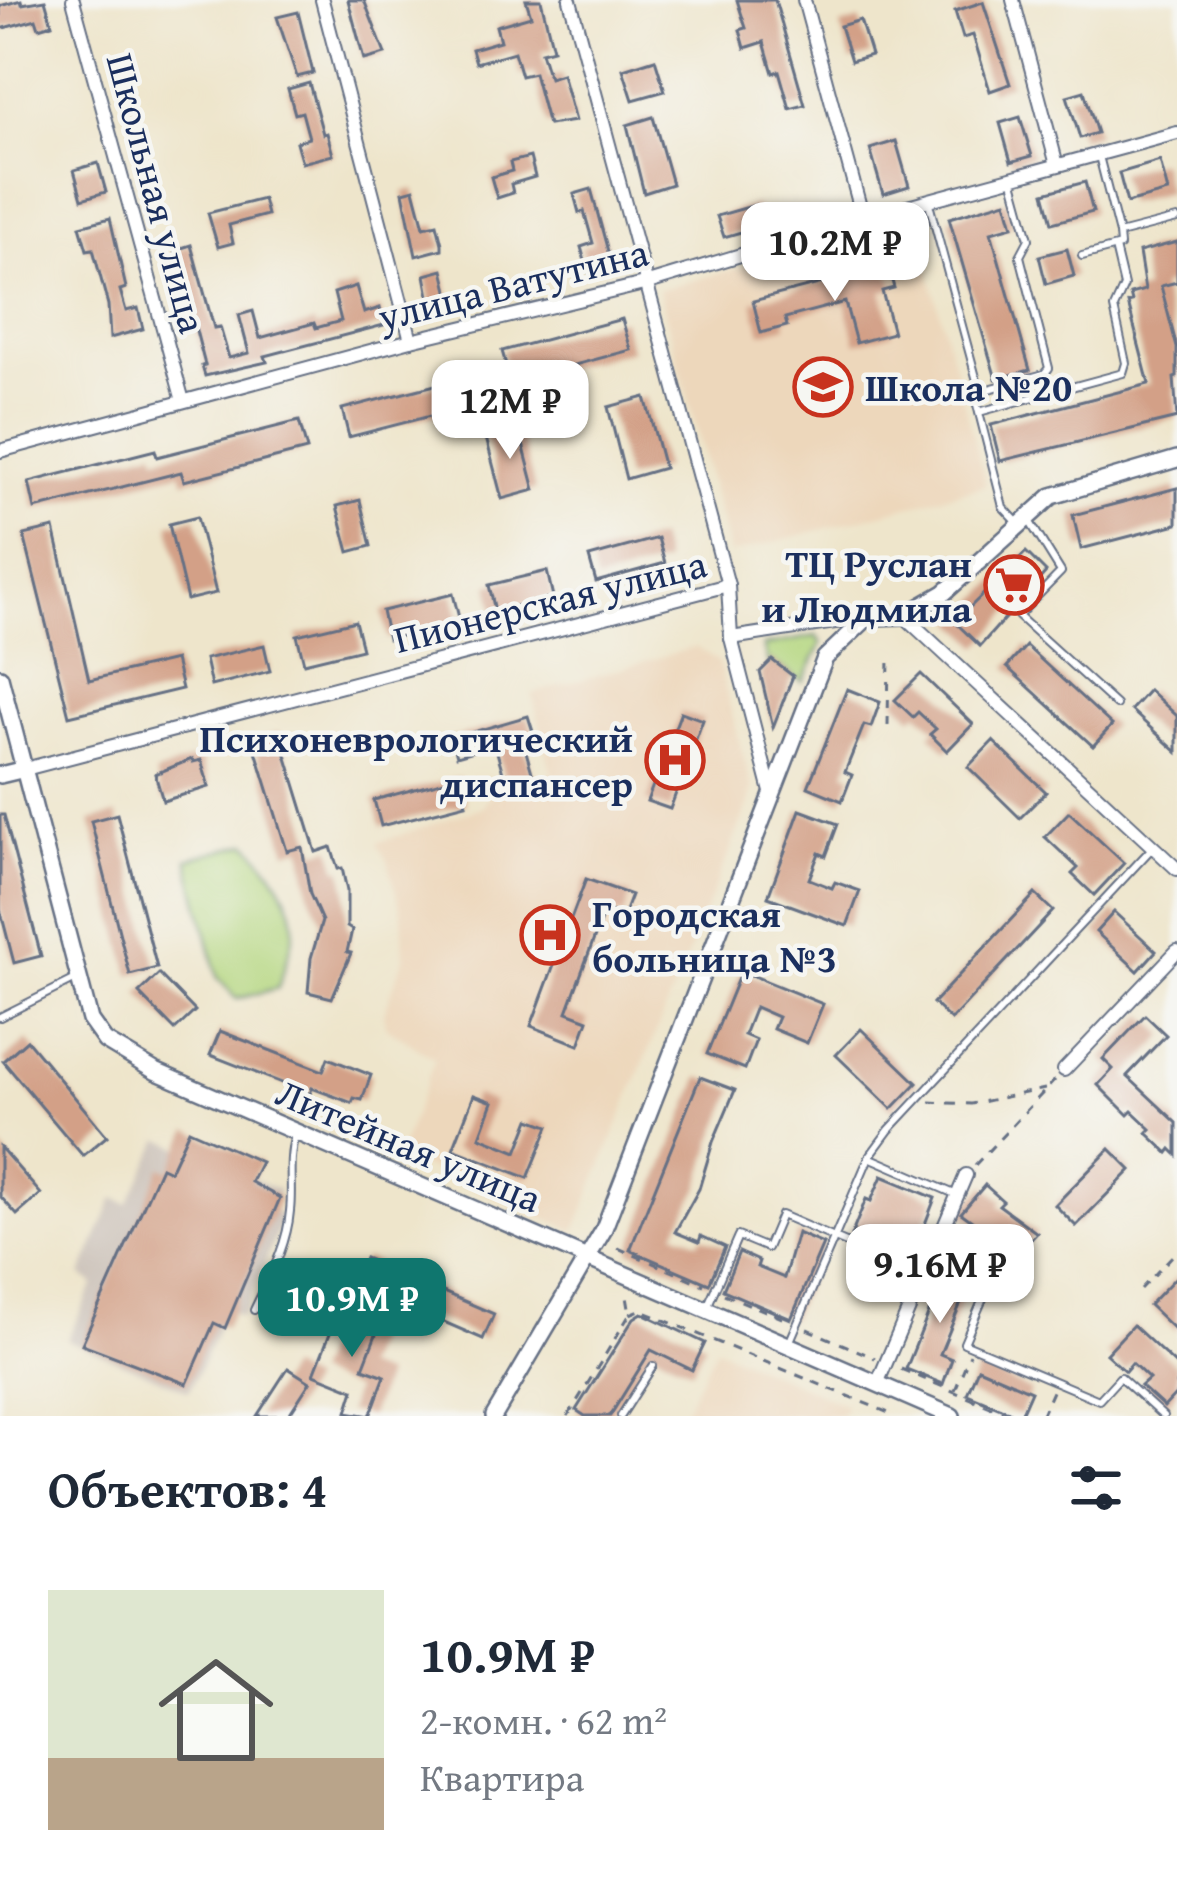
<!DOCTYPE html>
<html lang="ru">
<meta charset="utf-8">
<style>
:root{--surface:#fff;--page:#f6f6f7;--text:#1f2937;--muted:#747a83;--accent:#0f766e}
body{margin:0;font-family:"Gentium Book Plus",serif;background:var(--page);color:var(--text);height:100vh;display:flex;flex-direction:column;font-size:45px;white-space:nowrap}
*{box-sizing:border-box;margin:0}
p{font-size:39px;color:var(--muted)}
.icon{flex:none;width:66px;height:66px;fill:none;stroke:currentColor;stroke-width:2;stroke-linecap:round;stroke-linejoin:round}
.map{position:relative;height:1416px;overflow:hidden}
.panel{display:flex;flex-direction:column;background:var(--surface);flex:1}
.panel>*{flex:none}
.price{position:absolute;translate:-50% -102px;padding:0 27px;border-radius:24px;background:#fff;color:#222;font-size:39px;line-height:78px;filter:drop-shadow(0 3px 6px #0008)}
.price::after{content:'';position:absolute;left:50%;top:72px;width:36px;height:27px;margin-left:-18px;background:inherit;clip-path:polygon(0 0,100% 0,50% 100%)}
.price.active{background:var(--accent);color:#fff}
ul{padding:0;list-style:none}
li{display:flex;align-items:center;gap:36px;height:300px;padding:0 48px}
li span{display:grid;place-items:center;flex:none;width:336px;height:240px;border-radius:0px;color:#555}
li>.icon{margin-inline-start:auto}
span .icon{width:144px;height:144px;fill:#fffc;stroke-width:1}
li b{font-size:51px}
h2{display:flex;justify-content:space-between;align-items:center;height:144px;padding:0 48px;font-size:51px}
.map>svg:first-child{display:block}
.built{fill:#edd7bb}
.industrial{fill:#ccc2b9}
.green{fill:#b4d67e;stroke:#68826e;stroke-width:3}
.building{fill:#d3a087}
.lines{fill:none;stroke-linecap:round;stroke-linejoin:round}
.service-casing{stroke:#656f84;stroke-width:10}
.minor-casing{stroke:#656f84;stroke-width:16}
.tertiary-casing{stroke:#656f84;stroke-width:20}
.path{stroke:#656f84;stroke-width:3;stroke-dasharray:9 9;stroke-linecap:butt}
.service{stroke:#fff;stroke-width:6}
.minor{stroke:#fff;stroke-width:12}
.tertiary{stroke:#fff;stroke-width:15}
.labels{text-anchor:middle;stroke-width:9;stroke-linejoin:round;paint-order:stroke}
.street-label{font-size:39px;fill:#1b2f5e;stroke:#f6f6f2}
.poi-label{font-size:39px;font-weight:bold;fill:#1b2f5e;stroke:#f6f6f2;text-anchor:start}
</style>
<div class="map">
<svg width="1177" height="1416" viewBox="0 0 1177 1416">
<rect width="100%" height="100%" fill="#f6f6f2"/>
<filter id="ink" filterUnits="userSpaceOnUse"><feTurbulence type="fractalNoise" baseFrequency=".00833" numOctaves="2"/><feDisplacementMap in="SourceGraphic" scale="24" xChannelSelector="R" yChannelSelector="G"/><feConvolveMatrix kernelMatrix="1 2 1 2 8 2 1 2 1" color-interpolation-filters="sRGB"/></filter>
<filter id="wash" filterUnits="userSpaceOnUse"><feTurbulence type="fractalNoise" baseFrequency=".004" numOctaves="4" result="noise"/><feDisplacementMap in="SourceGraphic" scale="48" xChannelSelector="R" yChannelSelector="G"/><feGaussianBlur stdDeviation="2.7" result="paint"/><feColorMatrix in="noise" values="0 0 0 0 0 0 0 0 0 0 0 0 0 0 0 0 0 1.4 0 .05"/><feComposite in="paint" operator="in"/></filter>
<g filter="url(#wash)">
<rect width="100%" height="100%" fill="#eee5cb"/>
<g class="built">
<polygon points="915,220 986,485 730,554 659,290"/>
<polygon points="696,647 718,661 752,789 748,806 575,1231 398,1156 435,1059 385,1026 384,1013 404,957 402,914 388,861 377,843 483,807 492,793 552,774 532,694"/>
<polygon points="716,1348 846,1405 840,1416 681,1416"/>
</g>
<polygon class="industrial" points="161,1139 279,1190 270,1210 284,1216 242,1317 226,1311 189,1391 67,1340 94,1284 81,1275 114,1198 128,1204"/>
<g class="green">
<polygon points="816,636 822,643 803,682 772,661 768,664 763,646"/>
<path d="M 248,843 C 268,864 295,899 294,930 C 293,948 283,970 278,988 L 237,999 L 218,978 L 188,859 Z"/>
</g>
<g id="blocks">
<g class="building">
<polygon points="21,0 22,4 45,0 52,24 39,28 36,19 0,29 0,6"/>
<polygon points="348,0 364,0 385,54 364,60"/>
<polygon points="526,0 541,0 553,49 541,52 549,78 562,74 575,121 548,125 534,73 521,76 514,52 476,63 472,49 500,41 496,26 531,16"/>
<polygon points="737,0 775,0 805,105 790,109 779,71 773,73 764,42 745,48 740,30 746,28"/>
<polygon points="983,2 1010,84 990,91 973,35 963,38 955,11"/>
<polygon points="298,12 313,73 297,77 277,17"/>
<polygon points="860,20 871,55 851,61 840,26"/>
<polygon points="655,59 665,91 633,100 623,69"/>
<polygon points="309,83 323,134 327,133 333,155 302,163 296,142 309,138 302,112 295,114 288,89"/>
<polygon points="1084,91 1097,133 1080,138 1067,96"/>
<polygon points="653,117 672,184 644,193 627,125"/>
<polygon points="1020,117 1032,156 1011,162 1000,123"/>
<polygon points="896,141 909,186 883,194 870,149"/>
<polygon points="530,157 535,177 511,184 513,193 497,198 491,177 512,171 510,162"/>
<polygon points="1160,161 1168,192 1127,203 1119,173"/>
<polygon points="98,163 106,192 82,199 74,170"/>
<polygon points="1085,182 1093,212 1052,223 1044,193"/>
<polygon points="414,189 424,227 437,224 442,244 442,249 416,256 403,192"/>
<polygon points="591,189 612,266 588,272 581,247 593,243 584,211 579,213 574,194"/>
<polygon points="263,199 267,215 229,225 233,243 218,247 208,213"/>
<polygon points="1006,201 1013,226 991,232 1030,370 996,379 949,218"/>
<polygon points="755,205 762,226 724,237 717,216"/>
<polygon points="110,218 126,288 120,290 126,311 138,308 143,329 110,338 108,305 93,249 87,250 80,226"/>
<polygon points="1177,242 1177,282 1161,286 1177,348 1177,377 1174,378 1177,418 1000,461 991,425 1149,384 1128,303 1132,302 1130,294 1145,290 1139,252"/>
<polygon points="191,245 214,328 220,327 229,358 249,353 239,315 253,311 260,338 314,323 316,328 341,321 334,293 356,286 364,313 380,308 384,325 265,356 267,362 205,376 202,366 205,365 175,250"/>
<polygon points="1067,249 1074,276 1046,284 1039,256"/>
<polygon points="888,266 894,288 882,291 893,333 856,343 845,302 785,318 787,326 761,333 753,301"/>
<polygon points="443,270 453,311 433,317 425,275"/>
<polygon points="622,319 631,350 511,382 502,351"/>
<polygon points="466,377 473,405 349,437 342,409"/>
<polygon points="645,397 664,468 626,479 608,407"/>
<polygon points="299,421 307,450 184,481 181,472 35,509 29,482 155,450 157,457"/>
<polygon points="518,425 535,490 502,499 485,434"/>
<polygon points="1177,488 1177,524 1081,549 1073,515"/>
<polygon points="360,500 371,546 349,552 337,506"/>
<polygon points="197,517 216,593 187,600 169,524"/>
<polygon points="54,528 89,680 175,660 182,689 69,716 24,535"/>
<polygon points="658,538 665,563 596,582 589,557"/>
<polygon points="1026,552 1046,572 980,646 955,622"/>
<polygon points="547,571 553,597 495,611 489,585"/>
<polygon points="453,594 460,622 388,639 382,611"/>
<polygon points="355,621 362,649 304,663 297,635"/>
<polygon points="264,645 270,671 211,686 205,659"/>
<polygon points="1026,646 1112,725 1093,746 1007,667"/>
<polygon points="772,660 793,676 773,727 760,672"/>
<polygon points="921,674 973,724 947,751 930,734 936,729 918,712 913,717 895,700"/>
<polygon points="847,689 880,702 871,727 864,725 845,772 852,775 842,801 808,787"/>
<polygon points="1149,690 1177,716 1177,752 1131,710"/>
<polygon points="681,712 703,720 670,809 647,801"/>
<polygon points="528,716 535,738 523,741 533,776 506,784 495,745 457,756 452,738"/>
<polygon points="279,732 316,852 331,847 338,869 342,868 347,891 347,927 352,930 347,952 351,953 332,998 308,992 311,958 322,921 310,894 302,847 287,851 253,741"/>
<polygon points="993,741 1046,792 1020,818 968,767"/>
<polygon points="192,759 193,762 201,760 209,787 163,801 155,774"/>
<polygon points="459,777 466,804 381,826 374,800"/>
<polygon points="800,810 838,824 826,856 819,853 809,879 832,888 835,882 860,891 847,926 768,897"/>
<polygon points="1069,812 1124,863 1094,895 1072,874 1078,868 1045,837"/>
<polygon points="117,814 157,968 130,975 91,821"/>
<polygon points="0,815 4,815 41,956 14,963 0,909"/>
<polygon points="586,879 631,895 623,916 605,909 567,1012 588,1020 579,1045 531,1026"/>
<polygon points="1035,894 1053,911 951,1020 933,1003"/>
<polygon points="1114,912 1156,951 1138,971 1096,932"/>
<polygon points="741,971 823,1004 807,1043 773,1029 778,1017 755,1007 744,1035 756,1040 745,1069 707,1054"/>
<polygon points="159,974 195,1011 175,1030 139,993"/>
<polygon points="1145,1015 1166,1035 1127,1076 1177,1123 1177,1155 1171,1149 1168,1153 1147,1133 1151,1129 1132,1111 1128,1115 1098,1085 1113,1069 1103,1059"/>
<polygon points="861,1029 917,1083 892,1109 836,1055"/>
<polygon points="220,1031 323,1071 328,1058 371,1075 362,1100 354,1098 352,1103 312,1088 310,1094 210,1055"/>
<polygon points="27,1040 107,1136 83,1156 3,1061"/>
<polygon points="700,1077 735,1090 713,1142 699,1189 675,1232 699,1242 701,1236 725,1247 709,1284 630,1250"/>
<polygon points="474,1095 493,1102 480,1137 517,1152 530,1119 549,1126 528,1178 453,1149"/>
<polygon points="189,1130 261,1162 251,1182 280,1198 225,1328 214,1323 187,1384 82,1344 161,1167 170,1171"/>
<polygon points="0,1147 41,1194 17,1215 0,1196"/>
<polygon points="1110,1149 1131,1170 1076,1226 1055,1205"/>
<polygon points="882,1176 935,1198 925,1224 930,1226 914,1263 851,1236 866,1199 871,1201"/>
<polygon points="985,1185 1003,1201 999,1205 1037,1233 1012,1259 995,1244 998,1240 961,1213"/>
<polygon points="797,1233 823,1244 791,1319 723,1290 739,1252 759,1261 757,1267 784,1278"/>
<polygon points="365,1258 494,1314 483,1339 354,1283"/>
<polygon points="949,1263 973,1273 940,1354 952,1359 943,1384 906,1369"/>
<polygon points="1177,1276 1177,1332 1149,1305"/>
<polygon points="340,1308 380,1324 363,1368 385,1376 370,1416 347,1412 354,1390 314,1374"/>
<polygon points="642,1313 705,1343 692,1370 651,1350 610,1416 585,1416 576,1410 634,1318"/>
<polygon points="1133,1325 1177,1366 1177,1393 1164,1407 1141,1386 1149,1379 1132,1363 1125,1371 1106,1354"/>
<polygon points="288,1368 310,1382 288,1416 257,1416"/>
<polygon points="978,1368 1031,1391 1020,1416 967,1394"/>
</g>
</g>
</g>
<g filter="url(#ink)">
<use href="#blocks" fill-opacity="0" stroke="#656f84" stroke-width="3"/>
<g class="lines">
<g class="service-casing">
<g id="service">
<polyline points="1099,156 1119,234 1177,219"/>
<polyline points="928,200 977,381 974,393 1044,374 1049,368 1020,256 1029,239 1013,181"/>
<polyline points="1082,256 1120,246 1119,234"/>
<polyline points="974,393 1003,507 1018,523"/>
<polyline points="979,412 1123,373 1126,363 1114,308 1124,286 1115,248"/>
<polyline points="1028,519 1061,572 1018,616 1116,705"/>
<polyline points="0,1017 76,979"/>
<polyline points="869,1157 957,1195"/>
<polyline points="947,1221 997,1266 964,1343 1099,1400 1120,1377 1163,1416"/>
<polyline points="708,1305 738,1236 767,1248 781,1215 923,1276"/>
<path d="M 254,1310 C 269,1278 287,1247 290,1211 C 293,1186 287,1161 295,1135"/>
<polyline points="790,1341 869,1157 889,1130 1153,847"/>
<polyline points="621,1416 653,1366"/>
</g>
</g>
<g class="minor-casing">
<g id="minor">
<polyline points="73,0 183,401"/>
<polyline points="322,0 411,340"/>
<polyline points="570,0 728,585"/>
<polyline points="804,0 863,218"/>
<polyline points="1013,0 1057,165"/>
<polyline points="0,451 411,340 648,283 863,218 1177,133"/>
<polyline points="904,616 1177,869"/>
<polyline points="731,638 868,617"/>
<polyline points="25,769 728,585 731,638 771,792"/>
<polyline points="1064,1070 1177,951"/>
<polyline points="877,1384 966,1175"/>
</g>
</g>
<g class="tertiary-casing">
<g id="tertiary">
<polyline points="0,677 90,1020 105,1041 155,1071 952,1416"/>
<polyline points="0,775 25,769"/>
<polyline points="494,1416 603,1231 825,658 868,617 904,616 944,593 1052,496 1177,459"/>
</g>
</g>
<g class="path">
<polyline points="888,726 889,655"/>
<polyline points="930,1102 971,1104 1045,1089"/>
<polyline points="975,1165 1055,1080"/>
<polyline points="618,1248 704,1285"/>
<polyline points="1141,1289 1177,1251"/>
<polyline points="724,1294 787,1320"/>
<polyline points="630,1314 640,1310 896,1416"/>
<polyline points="807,1329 875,1358"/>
<polyline points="901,1369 1012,1416"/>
<polyline points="955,1390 970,1354"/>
<polyline points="568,1416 630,1314 626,1291"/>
<polyline points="1041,1416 1053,1389"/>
</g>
<use href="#service" class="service"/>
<use href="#minor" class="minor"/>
<use href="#tertiary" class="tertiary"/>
</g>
</g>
<defs>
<g id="school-ring" transform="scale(3)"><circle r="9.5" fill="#f6f6f2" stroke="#c8321e" stroke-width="1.5"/><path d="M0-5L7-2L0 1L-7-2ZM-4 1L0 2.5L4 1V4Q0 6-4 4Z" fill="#c8321e"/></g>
<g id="supermarket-ring" transform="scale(3)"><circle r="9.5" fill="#f6f6f2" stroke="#c8321e" stroke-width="1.5"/><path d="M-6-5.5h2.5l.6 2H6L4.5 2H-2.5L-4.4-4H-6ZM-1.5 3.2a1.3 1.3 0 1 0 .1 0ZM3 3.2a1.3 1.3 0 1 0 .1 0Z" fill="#c8321e"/></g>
<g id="hospital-ring" transform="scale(3)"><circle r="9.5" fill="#f6f6f2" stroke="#c8321e" stroke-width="1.5"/><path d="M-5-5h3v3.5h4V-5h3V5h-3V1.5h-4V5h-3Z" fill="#c8321e"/></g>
</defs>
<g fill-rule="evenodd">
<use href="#school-ring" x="823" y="387"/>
<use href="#supermarket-ring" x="1014" y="585"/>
<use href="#hospital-ring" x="675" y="760"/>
<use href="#hospital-ring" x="550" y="935"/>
</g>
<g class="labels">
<g class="street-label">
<text transform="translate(157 193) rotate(75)" y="14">Школьная улица</text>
<text transform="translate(513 284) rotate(-14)" y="14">улица Ватутина</text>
<text transform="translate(550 601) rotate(-14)" y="14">Пионерская улица</text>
<text transform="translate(409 1145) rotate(23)" y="14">Литейная улица</text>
</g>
<g class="poi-label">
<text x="865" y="401">Школа №20</text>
<text x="972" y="577" text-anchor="end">ТЦ Руслан<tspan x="972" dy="45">и Людмила</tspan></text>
<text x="633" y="752" text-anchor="end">Психоневрологический<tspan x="633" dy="45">диспансер</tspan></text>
<text x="592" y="927">Городская<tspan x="592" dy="45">больница №3</tspan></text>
</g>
</g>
</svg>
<b class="price" style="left:835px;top:304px">10.2M ₽</b>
<b class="price" style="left:510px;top:462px">12M ₽</b>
<b class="price" style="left:940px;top:1326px">9.16M ₽</b>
<b class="price active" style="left:352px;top:1360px">10.9M ₽</b>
</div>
<section class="panel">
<h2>Объектов: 4<svg class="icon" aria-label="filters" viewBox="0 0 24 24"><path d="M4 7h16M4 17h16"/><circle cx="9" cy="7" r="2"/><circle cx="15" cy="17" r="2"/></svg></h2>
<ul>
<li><span style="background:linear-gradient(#dfe7d0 70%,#b9a48a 0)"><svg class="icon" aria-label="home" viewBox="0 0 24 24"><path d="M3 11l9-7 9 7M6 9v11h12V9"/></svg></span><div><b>10.9M ₽</b><p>2-комн. · 62 m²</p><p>Квартира</p></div></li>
</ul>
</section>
